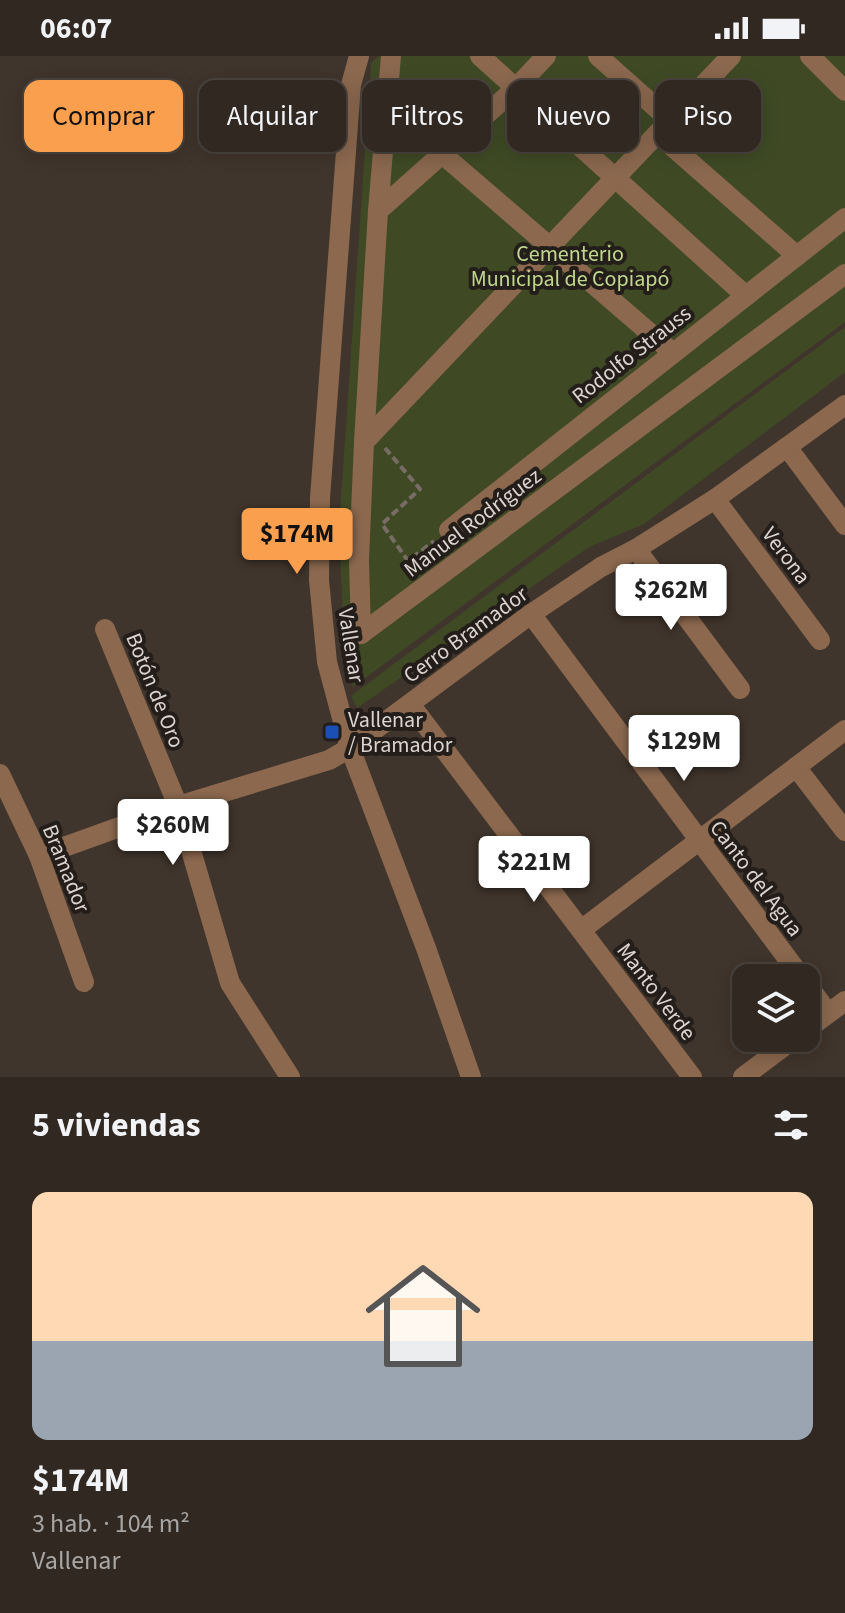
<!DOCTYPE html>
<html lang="es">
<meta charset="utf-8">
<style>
:root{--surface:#302821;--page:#3c342e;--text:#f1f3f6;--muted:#a8a6a5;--line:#4b443f;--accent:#fa9f4e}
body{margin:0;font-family:"Source Sans 3",sans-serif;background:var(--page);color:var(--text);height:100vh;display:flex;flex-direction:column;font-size:30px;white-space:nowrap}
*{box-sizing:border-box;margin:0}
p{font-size:26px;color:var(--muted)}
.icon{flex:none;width:44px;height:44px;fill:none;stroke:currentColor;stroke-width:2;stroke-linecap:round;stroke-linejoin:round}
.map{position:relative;height:1021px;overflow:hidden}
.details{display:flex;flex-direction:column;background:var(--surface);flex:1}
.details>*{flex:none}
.banner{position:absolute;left:24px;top:24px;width:798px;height:72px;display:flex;gap:16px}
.controls{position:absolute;left:732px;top:908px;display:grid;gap:16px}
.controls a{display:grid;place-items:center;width:88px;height:88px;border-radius:16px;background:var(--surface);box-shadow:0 4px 20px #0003,0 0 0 2px var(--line);font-size:40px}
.price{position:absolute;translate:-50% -68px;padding:0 18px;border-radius:8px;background:#fff;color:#222;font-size:26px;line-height:52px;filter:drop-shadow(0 2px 4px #0008)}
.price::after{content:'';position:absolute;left:50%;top:48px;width:24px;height:18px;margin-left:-12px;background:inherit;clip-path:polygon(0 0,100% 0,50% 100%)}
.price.current{background:var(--accent);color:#111}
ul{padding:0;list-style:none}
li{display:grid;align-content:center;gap:16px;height:424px;padding:0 32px}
li span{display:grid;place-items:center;height:248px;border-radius:16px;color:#555}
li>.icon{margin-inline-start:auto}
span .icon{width:144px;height:144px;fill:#fffc;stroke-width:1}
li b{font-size:34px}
h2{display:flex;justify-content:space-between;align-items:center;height:96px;padding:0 32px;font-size:34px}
.chip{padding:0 28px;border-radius:16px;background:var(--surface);box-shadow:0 4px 20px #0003,0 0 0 2px var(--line);font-size:28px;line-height:72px}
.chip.current{background:var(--accent);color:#111}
.status{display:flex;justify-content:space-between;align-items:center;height:56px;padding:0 40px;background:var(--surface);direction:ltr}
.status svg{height:22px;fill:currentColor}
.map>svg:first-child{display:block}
.green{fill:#3f4a25}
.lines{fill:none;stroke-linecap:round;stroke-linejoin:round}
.path{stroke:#776d65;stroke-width:4;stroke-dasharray:8 4;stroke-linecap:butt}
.minor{stroke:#8b684e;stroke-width:20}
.transit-dot{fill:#1a4fb4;stroke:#231e1a;stroke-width:3}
.labels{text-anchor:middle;stroke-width:8;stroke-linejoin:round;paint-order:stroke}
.park-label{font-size:22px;fill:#c0d88e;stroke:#231e1a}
.street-label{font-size:22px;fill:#dcd5cf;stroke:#231e1a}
.poi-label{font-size:22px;fill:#dcd5cf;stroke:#231e1a;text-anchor:start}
</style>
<div class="status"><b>06:07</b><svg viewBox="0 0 49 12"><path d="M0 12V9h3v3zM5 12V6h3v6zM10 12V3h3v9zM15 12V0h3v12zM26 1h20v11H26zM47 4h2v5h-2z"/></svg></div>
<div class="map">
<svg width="845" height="1021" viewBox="0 0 845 1021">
<rect width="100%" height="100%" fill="#40352c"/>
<g class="green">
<polygon points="378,0 845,0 845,266 353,631 343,566 339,472 371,7"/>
<polygon points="845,271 845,316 644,468 589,491 357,652 351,640"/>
</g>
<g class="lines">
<polyline class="path" points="385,392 420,433 382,468 408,505 434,485"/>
<g class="minor">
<polyline points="359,0 351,29 320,442 319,524 327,606 350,692 426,892 471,1021"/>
<polyline points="480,0 746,240"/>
<polyline points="598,0 671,65"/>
<polyline points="810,0 845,35"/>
<polyline points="658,78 797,200"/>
<polyline points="441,97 672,296"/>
<polyline points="378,155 516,32 546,0"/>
<polyline points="364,386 731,0"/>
<polyline points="787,391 845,469"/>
<polyline points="715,443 820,584"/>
<polyline points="449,474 845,162"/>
<polyline points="636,493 740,633"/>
<polyline points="531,558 802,922"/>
<polyline points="105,573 178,750 230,927 290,1021"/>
<polyline points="361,578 845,218"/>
<polyline points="361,578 359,504 364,386 378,155 391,0"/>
<polyline points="410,648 692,1021"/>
<polyline points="796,711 845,775"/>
<polyline points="0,718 39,800 84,926"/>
<polyline points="39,800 178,750 329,704 350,692 531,558 601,511 636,493 715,443 845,349"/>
<polyline points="581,874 845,674"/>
<polyline points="806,927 828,957"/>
<polyline points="806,974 845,945"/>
<polyline points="743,1021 795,982"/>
</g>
</g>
<rect class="transit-dot" x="324" y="668" width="16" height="16" rx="4"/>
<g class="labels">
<g class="park-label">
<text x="570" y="205">Cementerio<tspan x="570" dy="25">Municipal de Copiapó</tspan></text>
</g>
<g class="street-label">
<text transform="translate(631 298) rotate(-38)" y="8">Rodolfo Strauss</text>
<text transform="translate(472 466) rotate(-37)" y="8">Manuel Rodríguez</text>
<text transform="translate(787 499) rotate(53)" y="8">Verona</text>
<text transform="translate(465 578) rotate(-36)" y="8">Cerro Bramador</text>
<text transform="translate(352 589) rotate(81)" y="8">Vallenar</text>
<text transform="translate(156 634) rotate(68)" y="8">Botón de Oro</text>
<text transform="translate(67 812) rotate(68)" y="8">Bramador</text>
<text transform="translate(757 822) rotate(53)" y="8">Canto del Agua</text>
<text transform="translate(657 935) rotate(53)" y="8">Manto Verde</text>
</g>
<g class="poi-label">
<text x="348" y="671">Vallenar<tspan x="348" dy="25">/ Bramador</tspan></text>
</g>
</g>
</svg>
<div class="controls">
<a><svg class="icon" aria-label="layers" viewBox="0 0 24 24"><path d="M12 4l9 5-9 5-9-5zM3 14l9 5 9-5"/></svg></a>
</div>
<b class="price current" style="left:297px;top:520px">$174M</b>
<b class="price" style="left:671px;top:576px">$262M</b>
<b class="price" style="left:684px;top:727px">$129M</b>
<b class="price" style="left:173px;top:811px">$260M</b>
<b class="price" style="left:534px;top:848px">$221M</b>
<div class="banner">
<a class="chip current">Comprar</a>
<a class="chip">Alquilar</a>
<a class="chip">Filtros</a>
<a class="chip">Nuevo</a>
<a class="chip">Piso</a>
</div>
</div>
<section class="details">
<h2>5 viviendas<svg class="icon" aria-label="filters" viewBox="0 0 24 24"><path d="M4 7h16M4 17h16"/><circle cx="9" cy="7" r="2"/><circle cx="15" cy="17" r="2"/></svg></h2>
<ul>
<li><span style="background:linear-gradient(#ffd9b3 60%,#9aa5b1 0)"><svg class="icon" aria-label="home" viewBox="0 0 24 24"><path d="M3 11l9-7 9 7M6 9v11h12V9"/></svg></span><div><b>$174M</b><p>3 hab. · 104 m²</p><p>Vallenar</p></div></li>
</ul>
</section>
